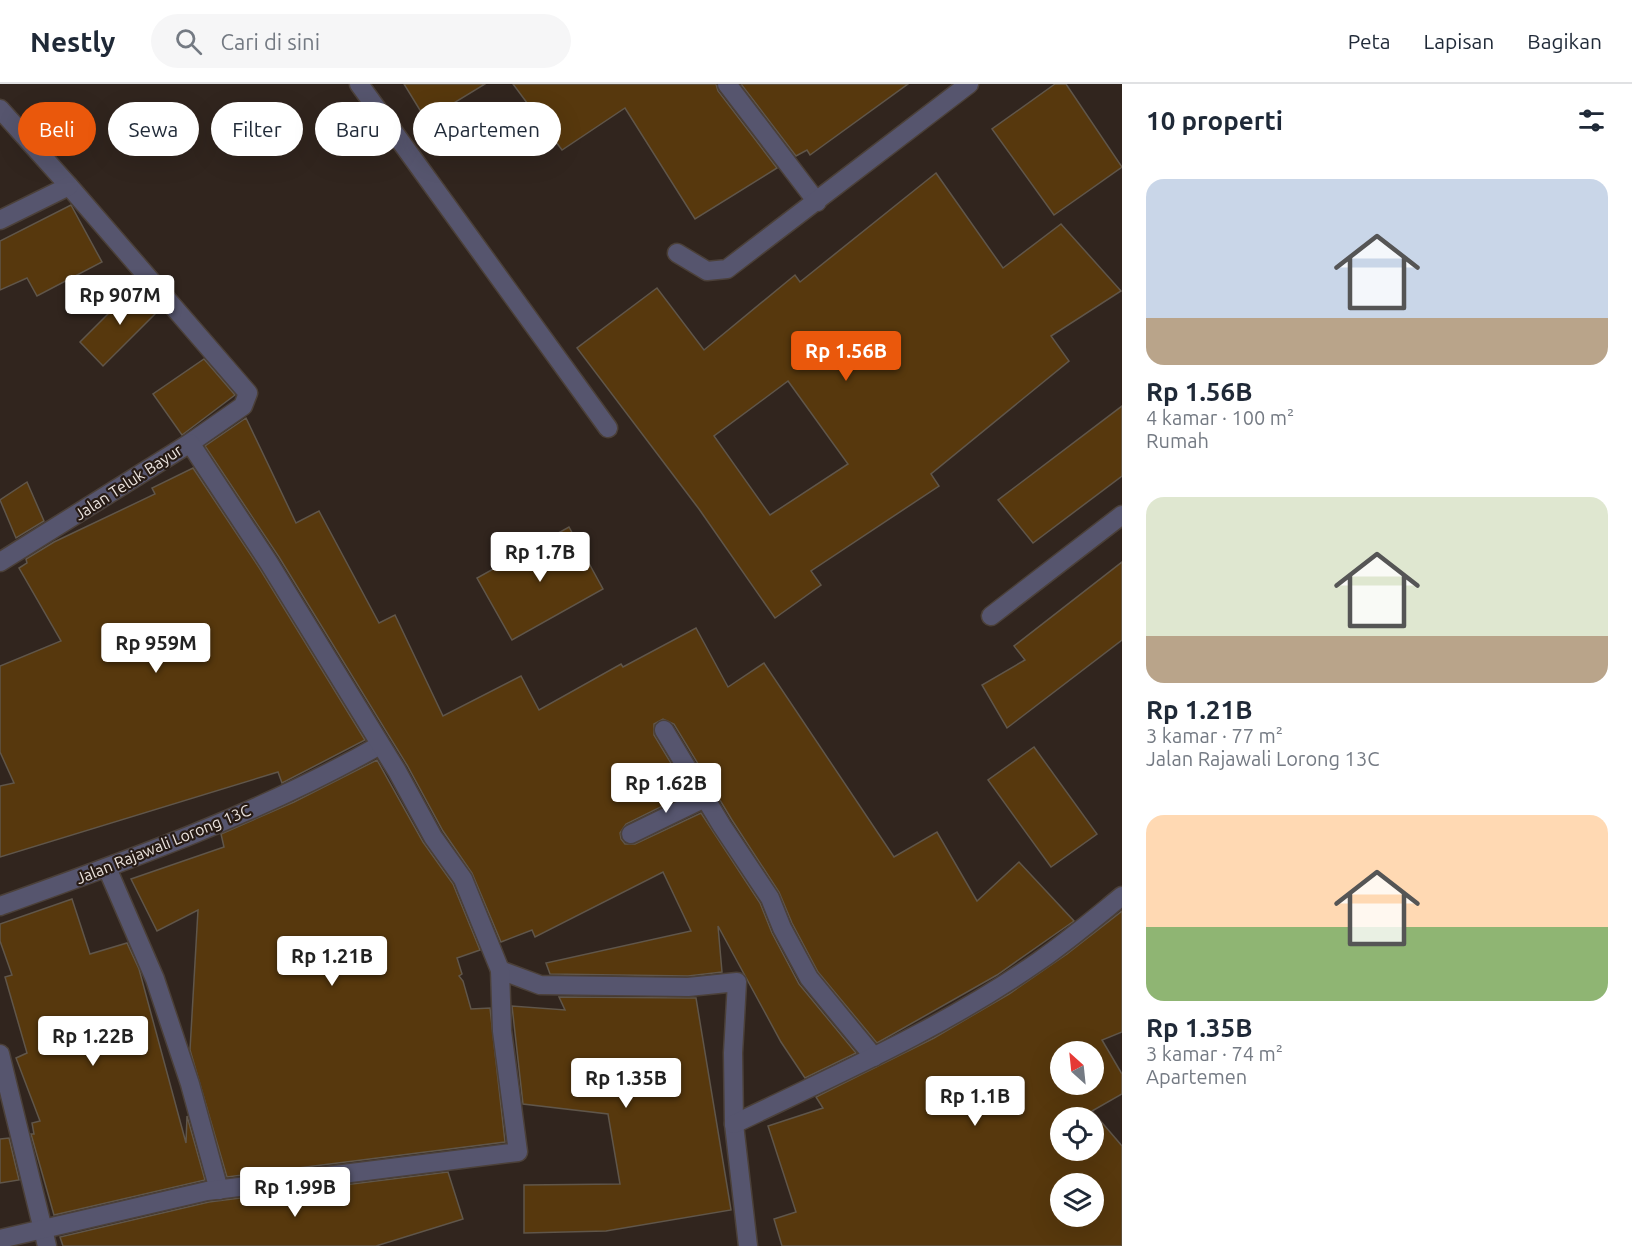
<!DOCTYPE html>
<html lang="id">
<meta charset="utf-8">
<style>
:root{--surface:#fff;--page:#f6f6f7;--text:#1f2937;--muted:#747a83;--line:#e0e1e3;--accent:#ea580c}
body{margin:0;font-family:Ubuntu,sans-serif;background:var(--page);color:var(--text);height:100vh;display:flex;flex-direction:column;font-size:22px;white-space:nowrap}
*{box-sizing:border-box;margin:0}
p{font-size:20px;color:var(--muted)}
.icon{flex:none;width:33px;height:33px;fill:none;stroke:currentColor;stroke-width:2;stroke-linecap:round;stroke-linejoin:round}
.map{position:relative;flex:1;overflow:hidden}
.panel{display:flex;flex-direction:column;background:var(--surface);width:510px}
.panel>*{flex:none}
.hud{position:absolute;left:18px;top:18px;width:570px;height:54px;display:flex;gap:12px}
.needle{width:39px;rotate:333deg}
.fabs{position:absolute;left:1050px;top:957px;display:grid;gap:12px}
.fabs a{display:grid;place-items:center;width:54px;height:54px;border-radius:50%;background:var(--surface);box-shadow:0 6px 24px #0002;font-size:30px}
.price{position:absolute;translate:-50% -51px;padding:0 14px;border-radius:6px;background:#fff;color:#222;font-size:20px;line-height:39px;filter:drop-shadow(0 2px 3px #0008)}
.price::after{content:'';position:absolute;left:50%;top:36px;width:18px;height:14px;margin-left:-9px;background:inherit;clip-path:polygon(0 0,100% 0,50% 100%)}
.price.current{background:var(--accent);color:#fff}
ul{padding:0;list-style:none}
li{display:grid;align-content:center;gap:12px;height:318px;padding:0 24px}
li span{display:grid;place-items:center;height:186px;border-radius:18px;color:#555}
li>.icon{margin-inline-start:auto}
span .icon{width:108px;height:108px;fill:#fffc;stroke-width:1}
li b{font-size:26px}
h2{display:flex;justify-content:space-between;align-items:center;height:72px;padding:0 24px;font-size:26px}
.pill{padding:0 21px;border-radius:27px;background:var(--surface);box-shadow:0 6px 24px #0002;font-size:21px;line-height:54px}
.pill.current{background:var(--accent);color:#fff}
header{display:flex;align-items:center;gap:36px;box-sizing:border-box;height:84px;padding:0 30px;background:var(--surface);border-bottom:2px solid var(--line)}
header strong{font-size:28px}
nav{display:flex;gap:33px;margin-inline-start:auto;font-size:21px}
.search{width:420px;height:54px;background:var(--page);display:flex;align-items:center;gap:15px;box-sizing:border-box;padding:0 21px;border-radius:33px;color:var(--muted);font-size:22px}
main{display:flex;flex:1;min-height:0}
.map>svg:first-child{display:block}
.building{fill:#57380d;stroke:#60564a;stroke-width:1.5;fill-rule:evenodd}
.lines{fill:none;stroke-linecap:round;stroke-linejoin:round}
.lane-casing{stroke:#4b4039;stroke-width:21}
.street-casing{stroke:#4b4039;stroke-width:21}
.lane{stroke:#56556e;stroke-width:18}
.street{stroke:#56556e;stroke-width:18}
.labels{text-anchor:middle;stroke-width:4.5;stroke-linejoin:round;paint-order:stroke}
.street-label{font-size:16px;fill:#ebe3de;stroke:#271b15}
</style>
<header>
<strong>Nestly</strong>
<div class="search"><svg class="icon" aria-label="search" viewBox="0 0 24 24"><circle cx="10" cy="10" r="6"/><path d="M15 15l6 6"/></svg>Cari di sini</div>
<nav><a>Peta</a><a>Lapisan</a><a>Bagikan</a></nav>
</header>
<main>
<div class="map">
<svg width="1122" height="1162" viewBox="0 0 1122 1162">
<rect width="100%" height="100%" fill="#31251e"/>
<g class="building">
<polygon points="404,0 485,0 426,36"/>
<polygon points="513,0 716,0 718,7 777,84 695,135 625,24 562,66"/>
<polygon points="741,0 908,0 810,71 807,66 796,72"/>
<polygon points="1055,0 1066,0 1122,83 1054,131 992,45"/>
<path d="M 936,89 L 1003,184 L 1061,140 L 1121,207 L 1051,252 L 1069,277 L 931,390 L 939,402 L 811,487 L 821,501 L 775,534 L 699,425 L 577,264 L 657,204 L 704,266 L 795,191 L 800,198 ZM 788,297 L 848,380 L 770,431 L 714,352 Z"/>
<polygon points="71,121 102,178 37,212 27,194 0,206 0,157"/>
<polygon points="136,202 160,225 103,282 80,258"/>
<polygon points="204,275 235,311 182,351 153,310"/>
<polygon points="1122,322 1122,392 1033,459 998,416"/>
<polygon points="246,334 296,439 319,427 379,539 395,531 443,632 521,592 539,626 621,580 623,583 696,544 728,603 764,579 894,773 937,748 977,817 1019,778 1074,837 997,891 877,959 818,888 792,839 779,808 732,736 674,640 663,635 654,640 654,651 689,709 626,740 620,749 621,755 625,760 635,760 701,729 760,819 772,849 799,900 856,969 805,994 781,958 718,842 722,888 688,892 550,890 546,879 691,847 663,788 535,853 532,846 501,858 472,789 443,747 407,681 279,473 205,362"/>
<polygon points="193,384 260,485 365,656 282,699 278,688 0,773 0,702 14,699 0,668 0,582 61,557 19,484 27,479 26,475 54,458 155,410 152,404"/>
<polygon points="27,398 44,437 16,454 0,416"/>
<polygon points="569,443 603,505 512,556 477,494"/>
<polygon points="1122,478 1122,556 1007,644 982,601 1025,576 1014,562"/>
<polygon points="1034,663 1097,750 1051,783 988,696"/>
<polygon points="377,676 423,758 453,800 480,866 457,874 462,890 459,892 463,897 471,925 490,924 505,1058 227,1093 190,966 198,826 157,847 131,795 224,763 221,750 294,718"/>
<polygon points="72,815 90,870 127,859 139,885 186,1059 187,1032 205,1096 54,1131 31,1050 34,1050 32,1039 40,1037 16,974 27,969 5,893 12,891 0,857 0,840"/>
<path d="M 1122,827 L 1122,948 L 1102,956 L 1122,990 L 1122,1010 L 1092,1027 L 1122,1062 L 1122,1162 L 782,1162 L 774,1135 L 796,1128 L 768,1042 L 823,1024 L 816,1013 L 934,954 L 1009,910 L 1067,870 ZM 1060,968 L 1094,968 L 1094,1000 L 1060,1000 ZM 1060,1034 L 1094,1034 L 1094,1066 L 1060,1066 ZM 1060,1100 L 1094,1100 L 1094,1132 L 1060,1132 Z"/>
<polygon points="559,913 696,914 731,1126 606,1147 524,1149 524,1101 620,1100 608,1030 523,1020 512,922 565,926"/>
<polygon points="9,1054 19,1096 0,1099 0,1055"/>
<polygon points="448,1088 463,1135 376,1162 63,1162 60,1153 209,1118"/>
</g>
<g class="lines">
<g class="lane-casing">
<g id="lane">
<polyline points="359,0 608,344"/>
<polyline points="727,0 817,118"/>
<polyline points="677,169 707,187 727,185 969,0"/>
<polyline points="991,532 1122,431"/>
</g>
</g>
<g class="street-casing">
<g id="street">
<polyline points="0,25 69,102 248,309 243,322 190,359 0,478"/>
<polyline points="0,136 69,102"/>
<polyline points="664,646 722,742 770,814 782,844 809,894 874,973"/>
<polyline points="631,750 705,714"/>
<polyline points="107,784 155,895 190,1000 219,1106"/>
<path d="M 0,822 C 129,776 261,729 380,661"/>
<polyline points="500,886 540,901 688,903 737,898 733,969 734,1040 748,1162"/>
<polyline points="0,970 47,1162"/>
<path d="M 734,1040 C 838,990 945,943 1039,877 C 1068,857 1095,834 1122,812"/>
<polyline points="0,1155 207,1107 518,1068 502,947 500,886 463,795 433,753 397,687 269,479 190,359"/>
</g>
</g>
<use href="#lane" class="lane"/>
<use href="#street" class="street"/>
</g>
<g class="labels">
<g class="street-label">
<text transform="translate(128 398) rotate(-33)" y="6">Jalan Teluk Bayur</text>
<text transform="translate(163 760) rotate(-22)" y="6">Jalan Rajawali Lorong 13C</text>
</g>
</g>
</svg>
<div class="fabs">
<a><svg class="needle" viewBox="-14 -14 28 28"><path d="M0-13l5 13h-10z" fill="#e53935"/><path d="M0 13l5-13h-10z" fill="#747a83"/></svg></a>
<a><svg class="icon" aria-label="locate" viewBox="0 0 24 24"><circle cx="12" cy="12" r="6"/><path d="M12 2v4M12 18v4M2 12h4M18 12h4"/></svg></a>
<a><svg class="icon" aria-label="layers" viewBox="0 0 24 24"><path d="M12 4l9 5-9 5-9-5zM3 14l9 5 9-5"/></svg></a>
</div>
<b class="price" style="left:120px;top:242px">Rp 907M</b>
<b class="price current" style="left:846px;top:298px">Rp 1.56B</b>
<b class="price" style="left:540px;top:499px">Rp 1.7B</b>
<b class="price" style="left:156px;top:590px">Rp 959M</b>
<b class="price" style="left:666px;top:730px">Rp 1.62B</b>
<b class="price" style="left:332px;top:903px">Rp 1.21B</b>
<b class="price" style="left:93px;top:983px">Rp 1.22B</b>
<b class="price" style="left:626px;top:1025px">Rp 1.35B</b>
<b class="price" style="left:975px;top:1043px">Rp 1.1B</b>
<b class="price" style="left:295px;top:1134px">Rp 1.99B</b>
<div class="hud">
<a class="pill current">Beli</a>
<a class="pill">Sewa</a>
<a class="pill">Filter</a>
<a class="pill">Baru</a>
<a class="pill">Apartemen</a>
</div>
</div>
<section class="panel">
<h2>10 properti<svg class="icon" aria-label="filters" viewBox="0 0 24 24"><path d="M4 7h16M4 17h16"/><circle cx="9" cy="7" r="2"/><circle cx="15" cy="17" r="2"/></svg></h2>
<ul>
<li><span style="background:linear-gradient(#c9d6e8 75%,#b9a48a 0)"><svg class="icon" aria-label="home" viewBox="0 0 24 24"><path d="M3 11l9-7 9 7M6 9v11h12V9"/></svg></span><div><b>Rp 1.56B</b><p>4 kamar · 100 m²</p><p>Rumah</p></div></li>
<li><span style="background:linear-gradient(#dfe7d0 75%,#b9a48a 0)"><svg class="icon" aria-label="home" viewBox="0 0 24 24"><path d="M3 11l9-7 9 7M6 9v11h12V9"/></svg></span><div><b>Rp 1.21B</b><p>3 kamar · 77 m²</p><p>Jalan Rajawali Lorong 13C</p></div></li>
<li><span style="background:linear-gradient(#ffd9b3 60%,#8fb573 0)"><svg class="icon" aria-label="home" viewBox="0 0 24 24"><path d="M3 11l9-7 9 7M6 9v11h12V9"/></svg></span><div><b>Rp 1.35B</b><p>3 kamar · 74 m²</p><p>Apartemen</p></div></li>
</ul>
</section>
</main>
